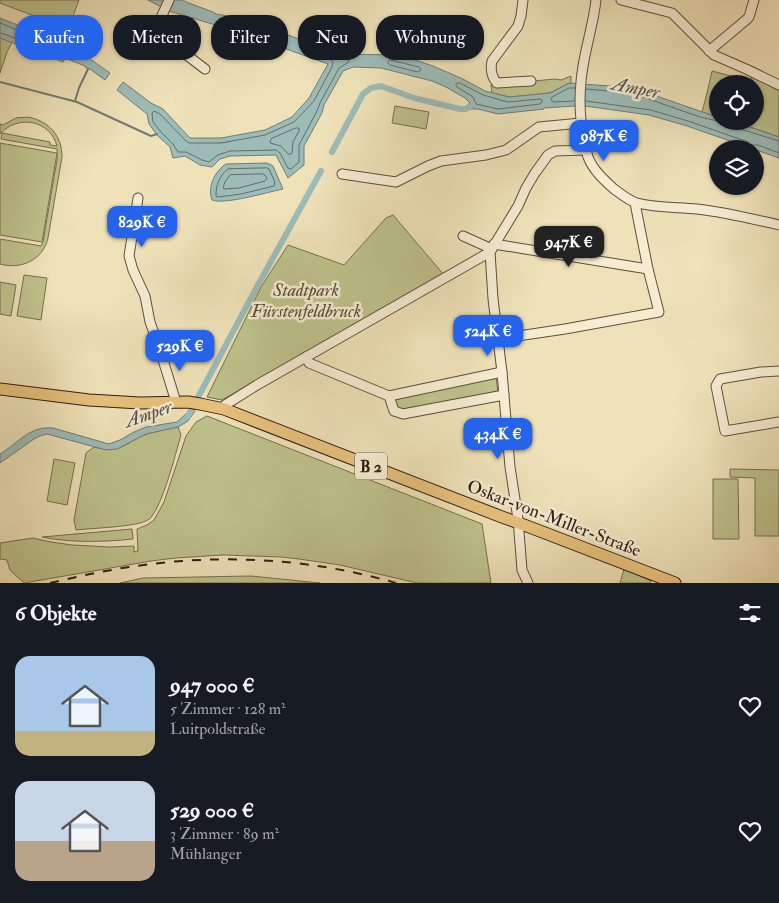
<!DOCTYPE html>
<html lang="de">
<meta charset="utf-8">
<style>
:root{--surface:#171b24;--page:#20242c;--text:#f1f3f6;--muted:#9ea1a6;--accent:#2563eb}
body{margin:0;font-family:"IM FELL Double Pica",serif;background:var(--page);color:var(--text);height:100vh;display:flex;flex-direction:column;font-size:19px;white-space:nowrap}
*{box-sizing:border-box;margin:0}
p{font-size:16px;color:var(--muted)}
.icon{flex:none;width:28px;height:28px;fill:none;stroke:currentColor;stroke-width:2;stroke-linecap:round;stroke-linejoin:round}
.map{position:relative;height:583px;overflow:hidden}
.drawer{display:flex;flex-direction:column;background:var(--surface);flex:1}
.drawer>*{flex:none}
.guide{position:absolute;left:15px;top:15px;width:500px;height:45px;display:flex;gap:10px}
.buttons{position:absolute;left:709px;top:75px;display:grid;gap:10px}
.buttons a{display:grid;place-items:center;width:55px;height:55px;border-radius:50%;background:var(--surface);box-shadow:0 1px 4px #0004;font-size:25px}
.price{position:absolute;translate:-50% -42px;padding:0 11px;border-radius:10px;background:var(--accent);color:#fff;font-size:16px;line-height:32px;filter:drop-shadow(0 1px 2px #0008)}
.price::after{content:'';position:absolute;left:50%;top:30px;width:15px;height:11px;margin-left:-8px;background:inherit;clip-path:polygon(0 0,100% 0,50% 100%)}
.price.active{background:#222;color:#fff}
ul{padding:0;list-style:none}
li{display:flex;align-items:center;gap:15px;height:125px;padding:0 15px}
li span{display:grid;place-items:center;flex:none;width:140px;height:100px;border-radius:15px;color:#555}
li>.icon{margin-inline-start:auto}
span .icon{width:60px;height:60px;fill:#fffc;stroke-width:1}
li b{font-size:21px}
h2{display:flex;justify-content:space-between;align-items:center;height:60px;padding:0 15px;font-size:21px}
.pill{padding:0 18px;border-radius:20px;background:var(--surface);box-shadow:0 1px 4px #0004;font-size:18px;line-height:45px}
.pill.active{background:var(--accent);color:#fff}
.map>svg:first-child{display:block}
.green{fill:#bec28c;stroke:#766e50}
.water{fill:#9cbcb8;stroke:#707c76}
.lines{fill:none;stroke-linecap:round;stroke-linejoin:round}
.shore{stroke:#666c66;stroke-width:1}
.stream{stroke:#707c76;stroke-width:2}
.canal{stroke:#9cbcb8;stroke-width:6}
.minor-casing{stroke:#5f4d3d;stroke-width:11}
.major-casing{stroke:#2f1b14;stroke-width:13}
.minor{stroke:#f5ecd2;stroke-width:9}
.major{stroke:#e8c17c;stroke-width:11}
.rail{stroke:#2f1b14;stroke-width:2;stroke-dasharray:9 9;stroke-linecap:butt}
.labels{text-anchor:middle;stroke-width:5;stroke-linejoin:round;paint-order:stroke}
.shield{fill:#f5ecd2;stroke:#6a5a4d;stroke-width:1}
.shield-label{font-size:16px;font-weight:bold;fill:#2f1b14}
.park-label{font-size:18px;font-style:italic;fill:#5a4d38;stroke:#f5ecd2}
.street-label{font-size:18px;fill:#2f1b14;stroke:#f5ecd2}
.water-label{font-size:19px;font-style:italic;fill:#55534d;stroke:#f5ecd2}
</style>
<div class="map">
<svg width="779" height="583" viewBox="0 0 779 583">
<rect width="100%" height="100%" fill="#efe2b9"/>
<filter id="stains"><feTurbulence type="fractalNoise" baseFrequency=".004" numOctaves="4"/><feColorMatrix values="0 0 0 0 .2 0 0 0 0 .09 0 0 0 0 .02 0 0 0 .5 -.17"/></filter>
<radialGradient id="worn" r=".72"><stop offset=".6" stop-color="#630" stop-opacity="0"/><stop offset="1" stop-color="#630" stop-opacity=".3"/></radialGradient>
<g class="green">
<polygon points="0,0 79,0 68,29 0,3"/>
<polygon points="0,38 12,42 7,52 0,73"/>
<polygon points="712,71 750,81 752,76 779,88 779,137 732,121 755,121 755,84 718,84 717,117 702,112 708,89"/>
<polygon points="571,76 571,83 567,84 556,90 550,93 531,95 509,97 492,93 491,85 555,79 561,80"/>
<polygon points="395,106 429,112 426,129 392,123"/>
<path d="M 28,117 C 49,121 62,136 62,157 L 48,238 C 43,260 21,270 0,264 L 0,239 L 41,246 L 43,242 L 57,160 L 57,149 L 1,139 L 2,133 L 50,142 L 50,145 L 57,146 C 50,120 18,114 0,134 L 0,124 L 3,125 L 16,118 Z"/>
<polygon points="0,143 57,153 42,242 0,235"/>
<polygon points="393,215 444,275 222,400 207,397 261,287 288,245 344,265 386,218"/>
<polygon points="24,275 47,278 41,320 17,316"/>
<polygon points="0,282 16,285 11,316 0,314"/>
<polygon points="496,377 498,393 403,412 397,408 394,399"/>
<polygon points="207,416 482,524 491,583 417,583 340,565 299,559 282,557 223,555 175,558 151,561 24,583 10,570 7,560 0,559 0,543 33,538 51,542 72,545 110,547 134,546 134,552 138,551 137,529 147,525 154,520 164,502 186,436 196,422"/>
<path d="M 178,427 L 181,435 C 176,452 161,512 148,520 C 137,527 92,528 76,530 L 74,520 L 86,453 L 94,447 C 123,454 123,443 147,434 C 156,431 168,429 178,427 Z"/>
<polygon points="54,459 75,463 67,505 47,501"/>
<polygon points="730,469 779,470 779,536 755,536 755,478 730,477"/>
<polygon points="713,479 738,479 739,539 713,539"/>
<path d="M 132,529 L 133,539 C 104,542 71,543 42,537 Z"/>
<polygon points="624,569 651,581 650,583 620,583"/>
<polygon points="251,576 320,583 120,583 143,578"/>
</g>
<g class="water">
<polygon points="148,0 183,0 186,2 213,12 216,14 245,19 326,49 344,54 394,55 415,60 433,66 463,79 485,91 509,97 550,93 556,90 567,84 571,83 622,87 639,90 717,117 718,121 732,121 779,137 779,158 687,126 649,115 585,106 575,106 544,108 544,109 498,114 478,109 466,109 466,106 470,103 465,98 446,87 432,81 381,68 353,67 343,71 324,105 322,113 304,146 304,165 288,178 276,155 230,156 220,159 212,167 200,165 185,156 173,158 170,147 157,135 149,124 147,114 117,90 123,82 151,103 163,109 190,138 221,138 265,130 292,117 309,98 328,64 242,33 169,11"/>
<polygon points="0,18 68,45 68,48 83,54 110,73 105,80 90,69 86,68 85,66 65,58 63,62 0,38"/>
<path d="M 267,163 L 273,166 L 283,189 C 268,192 225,205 212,200 C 207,187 215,171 226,164 Z"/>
<path d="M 189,411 L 195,411 L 188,421 L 178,427 L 146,434 L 117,449 L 106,450 L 47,434 L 40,436 L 34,439 L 0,463 L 0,454 C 19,443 28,426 53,428 L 109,444 L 120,440 L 134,432 L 146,427 L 177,422 Z"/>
</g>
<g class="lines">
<g class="shore">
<polyline points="0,23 62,48 64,53 60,55 4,34 0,33"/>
<polygon points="334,56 347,59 349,62 339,68 320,103 317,111 299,145 299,162 291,169 288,168 280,153 276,150 230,151 218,155 209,162 202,160 186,152 178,152 173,144 161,132 153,122 152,113 154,111 160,114 186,141 189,143 221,143 265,135 294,122 314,101 332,67 333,63 331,59"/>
<polygon points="390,60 419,67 421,70 418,72 390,65 388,63"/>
<polygon points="457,83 460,83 483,95 508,102 540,99 542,100 542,102 540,104 498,109 476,104 473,97 457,87 456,85"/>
<polyline points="586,89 621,92 637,95 700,117 718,121"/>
<polyline points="574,101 553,102 551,99 552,97 569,88 575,88"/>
<polyline points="586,101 651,110 688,121 748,142 752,145 758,145 779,153"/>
<polyline points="733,121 734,125 737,128 779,141"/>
<polygon points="296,128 299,128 299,131 293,142 292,153 291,154 288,154 281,146 270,143 271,139"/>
<path d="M 267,168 L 269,169 L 275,182 L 274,186 L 241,194 L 218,197 L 216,196 C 216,185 219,176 228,169 Z"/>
<polygon points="263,174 265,175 267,178 265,181 239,188 225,189 223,188 225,182 230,175"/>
</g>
<g class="stream">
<polyline points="0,82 77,102 151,136 157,134"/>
<polyline points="75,101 79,88 88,69"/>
</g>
<g class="canal">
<polyline points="332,152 363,94 371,88 381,86 414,98 460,109 466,109 471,106"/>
<polyline points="188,416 258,285 321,171"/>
</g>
<g class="minor-casing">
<g id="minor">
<polyline points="169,0 155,31 205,69"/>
<path d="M 523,0 L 521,16 L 518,26 L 492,61 C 490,69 492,78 497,83 L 531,81"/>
<path d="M 596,0 C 593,28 583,54 581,82 C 579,101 580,120 584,139 C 585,145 586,151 588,157 C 593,170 604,180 614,189 C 621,194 629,201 637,203 C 657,208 677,207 697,209 C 725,212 752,219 779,225"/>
<polyline points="621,0 672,13 714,55 746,69 779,85"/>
<polyline points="709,51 746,20 749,17 754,0"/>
<polyline points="342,174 396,182 428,166 441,161 486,155 506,150 539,127 581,123"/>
<polyline points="138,198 129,256 133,270 145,296 150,322 159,347 176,402"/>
<polyline points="463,236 492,249"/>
<polyline points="494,244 648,269"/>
<polyline points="490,252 493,299 502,372 510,467 518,519 522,570 528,583"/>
<polyline points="498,339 565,329 659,312 648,269 635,203"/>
<polyline points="306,357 309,363 389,396 502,372"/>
<polyline points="779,371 761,372 720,379 716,386 725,431 779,422"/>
<polyline points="389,396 394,411 403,414 504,395"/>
<polyline points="224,409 225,405 257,385 490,252 518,206 526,188 535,173 548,155 555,151 586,150"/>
</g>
</g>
<g class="major-casing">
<polyline id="major" points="0,389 89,400 140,403 188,402 200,404 224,409 502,517 532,528 675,583"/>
</g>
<use href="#minor" class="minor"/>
<use href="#major" class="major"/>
<path class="rail" d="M 50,583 C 84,575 117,568 151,564 C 232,554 317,560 396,583"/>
</g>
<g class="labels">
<rect class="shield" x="355" y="452.5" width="32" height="27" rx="4"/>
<g class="shield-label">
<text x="371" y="472">B 2</text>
</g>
<g class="park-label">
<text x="306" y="296">Stadtpark<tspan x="306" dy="21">Fürstenfeldbruck</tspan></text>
</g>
<g class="street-label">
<text transform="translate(554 518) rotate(21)" y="6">Oskar-von-Miller-Straße</text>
</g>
<g class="water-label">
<text transform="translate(636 87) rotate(11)" y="7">Amper</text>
<text transform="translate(148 413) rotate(-19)" y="7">Amper</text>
</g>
</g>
<rect width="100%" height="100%" filter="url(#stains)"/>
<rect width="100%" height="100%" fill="url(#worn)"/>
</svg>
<div class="buttons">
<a><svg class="icon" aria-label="locate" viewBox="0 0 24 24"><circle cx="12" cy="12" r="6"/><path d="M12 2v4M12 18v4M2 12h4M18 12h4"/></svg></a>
<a><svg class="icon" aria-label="layers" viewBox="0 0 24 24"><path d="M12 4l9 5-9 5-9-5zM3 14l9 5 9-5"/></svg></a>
</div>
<b class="price" style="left:604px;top:162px">987K €</b>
<b class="price" style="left:142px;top:248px">829K €</b>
<b class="price active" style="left:569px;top:268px">947K €</b>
<b class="price" style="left:488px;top:357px">524K €</b>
<b class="price" style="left:180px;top:372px">529K €</b>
<b class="price" style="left:498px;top:460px">434K €</b>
<div class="guide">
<a class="pill active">Kaufen</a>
<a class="pill">Mieten</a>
<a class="pill">Filter</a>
<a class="pill">Neu</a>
<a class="pill">Wohnung</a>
</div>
</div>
<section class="drawer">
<h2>6 Objekte<svg class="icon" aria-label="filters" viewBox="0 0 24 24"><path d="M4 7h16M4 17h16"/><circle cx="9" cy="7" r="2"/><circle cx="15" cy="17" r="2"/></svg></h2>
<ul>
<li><span style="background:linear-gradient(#a9c7e8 75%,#c2b280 0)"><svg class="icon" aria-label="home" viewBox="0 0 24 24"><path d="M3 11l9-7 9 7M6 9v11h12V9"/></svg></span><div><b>947 000 €</b><p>5 Zimmer · 128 m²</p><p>Luitpoldstraße</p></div><svg class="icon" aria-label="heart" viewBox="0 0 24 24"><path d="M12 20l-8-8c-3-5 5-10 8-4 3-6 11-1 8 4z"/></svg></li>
<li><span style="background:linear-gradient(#c9d6e8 60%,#b9a48a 0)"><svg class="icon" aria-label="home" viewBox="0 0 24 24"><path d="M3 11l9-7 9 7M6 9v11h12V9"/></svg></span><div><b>529 000 €</b><p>3 Zimmer · 89 m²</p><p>Mühlanger</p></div><svg class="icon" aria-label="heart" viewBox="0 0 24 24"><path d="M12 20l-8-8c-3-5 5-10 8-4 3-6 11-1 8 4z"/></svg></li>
</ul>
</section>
